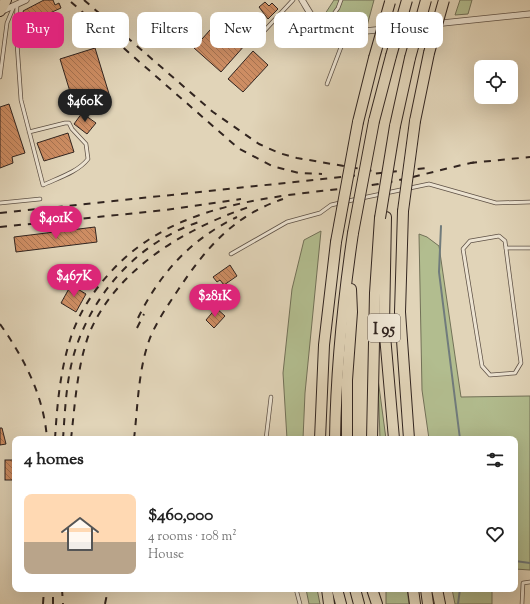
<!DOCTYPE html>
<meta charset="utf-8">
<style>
:root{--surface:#fff;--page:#f6f6f6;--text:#222;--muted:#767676;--line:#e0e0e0;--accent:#db2777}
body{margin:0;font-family:"Sorts Mill Goudy",serif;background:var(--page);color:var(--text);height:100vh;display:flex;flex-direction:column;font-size:15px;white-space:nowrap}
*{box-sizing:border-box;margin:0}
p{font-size:13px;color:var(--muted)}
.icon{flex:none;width:22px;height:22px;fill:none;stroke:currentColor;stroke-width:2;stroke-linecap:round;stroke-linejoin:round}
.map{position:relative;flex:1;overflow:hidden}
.details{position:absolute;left:12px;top:436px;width:506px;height:156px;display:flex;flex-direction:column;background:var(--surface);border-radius:8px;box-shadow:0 4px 16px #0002}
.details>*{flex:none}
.banner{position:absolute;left:12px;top:12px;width:506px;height:36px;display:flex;gap:8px}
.buttons{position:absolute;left:474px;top:60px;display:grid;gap:8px}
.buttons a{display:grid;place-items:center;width:44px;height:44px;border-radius:8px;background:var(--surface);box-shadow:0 4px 16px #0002;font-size:20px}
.price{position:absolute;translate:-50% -34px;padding:0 9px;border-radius:14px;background:var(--accent);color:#fff;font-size:13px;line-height:26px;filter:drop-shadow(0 1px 2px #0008)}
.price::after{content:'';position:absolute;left:50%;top:24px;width:12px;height:9px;margin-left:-6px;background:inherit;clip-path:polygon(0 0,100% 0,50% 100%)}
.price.current{background:#222;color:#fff}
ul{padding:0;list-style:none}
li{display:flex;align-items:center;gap:12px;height:100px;padding:0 12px}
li+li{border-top:1px solid var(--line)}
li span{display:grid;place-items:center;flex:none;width:112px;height:80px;border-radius:8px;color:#555}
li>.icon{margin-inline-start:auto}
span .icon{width:48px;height:48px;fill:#fffc;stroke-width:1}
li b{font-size:17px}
h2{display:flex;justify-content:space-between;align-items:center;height:48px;padding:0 12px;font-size:17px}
.pill{padding:0 14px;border-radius:8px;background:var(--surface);box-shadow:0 4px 16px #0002;font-size:14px;line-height:36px}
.pill.current{background:var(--accent);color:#fff}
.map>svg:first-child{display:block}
.grass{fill:#b2bd8f;stroke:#727158}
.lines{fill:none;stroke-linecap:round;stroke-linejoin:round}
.stream{stroke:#707b7c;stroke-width:2}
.building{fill:url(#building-back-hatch);stroke:#322520}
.service-casing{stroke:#5e5146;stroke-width:4.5}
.minor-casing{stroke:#5e5146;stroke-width:7}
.motorway-casing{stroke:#322520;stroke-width:12}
.service{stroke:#ece3d1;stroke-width:3}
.minor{stroke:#ece3d1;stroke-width:5.5}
.motorway{stroke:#e1d4b8;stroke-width:10}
.rail{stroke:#322520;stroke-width:2;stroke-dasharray:7 7;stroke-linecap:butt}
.motorway-bridge-casing{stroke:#322520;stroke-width:12;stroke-linecap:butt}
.motorway-bridge{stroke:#e1d4b8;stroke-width:10}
.labels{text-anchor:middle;stroke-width:3;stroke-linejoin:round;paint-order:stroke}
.shield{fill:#ece3d1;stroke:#6a5e55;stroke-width:1}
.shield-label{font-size:16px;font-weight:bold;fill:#322520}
</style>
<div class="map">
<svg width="530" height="604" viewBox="0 0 530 604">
<defs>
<pattern id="building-back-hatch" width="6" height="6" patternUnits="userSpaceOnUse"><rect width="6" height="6" fill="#cd8d63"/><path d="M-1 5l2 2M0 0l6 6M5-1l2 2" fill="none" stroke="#a77351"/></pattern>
</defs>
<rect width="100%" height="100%" fill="#e1d4b8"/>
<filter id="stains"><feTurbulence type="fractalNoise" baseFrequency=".005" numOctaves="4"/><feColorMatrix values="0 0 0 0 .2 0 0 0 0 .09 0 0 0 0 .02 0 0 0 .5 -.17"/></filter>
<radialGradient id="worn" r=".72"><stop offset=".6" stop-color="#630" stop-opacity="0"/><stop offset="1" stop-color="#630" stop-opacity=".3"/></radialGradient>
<g class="grass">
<polygon points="334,0 374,0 367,26 339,25 323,17"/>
<polygon points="460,0 472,0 468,14 455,15"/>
<polygon points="321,231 305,393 303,439 287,439 283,373 292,289 304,240"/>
<polygon points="419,234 427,237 439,246 461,397 530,396 530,570 515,569 515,439 429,439 422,390"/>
<polygon points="378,379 386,439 380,439"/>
<polygon points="306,589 317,589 320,604 309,604"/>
<polygon points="386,589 407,589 409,604 386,604"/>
<polygon points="452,589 492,589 492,604 455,604"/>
</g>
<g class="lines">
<g class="stream">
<polyline points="441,226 439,272 460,439"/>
<polyline points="515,561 530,563"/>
<polyline points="458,604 460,589"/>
</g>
</g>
<g class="building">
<polygon points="44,0 53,0 55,5 59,3 61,8 32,21 30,17 26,19 23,11"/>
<polygon points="265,2 269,6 272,3 278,9 268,19 259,7"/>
<polygon points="218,21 245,45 221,72 194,48"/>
<polygon points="95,48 110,97 75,108 60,59"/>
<polygon points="253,51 268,65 243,92 228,79"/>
<polygon points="9,104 25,153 12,157 13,163 0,168 0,107"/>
<polygon points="82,113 96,123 87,134 74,124"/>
<polygon points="68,133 74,152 44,161 37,143"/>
<polygon points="95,227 97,242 16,252 14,237"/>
<polygon points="230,265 237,276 224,285 220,280 217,282 213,277"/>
<polygon points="71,285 86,294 76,312 61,303"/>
<polygon points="214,294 222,300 218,306 210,299"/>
<polygon points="216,308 225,316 214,328 206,320"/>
<polygon points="0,428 2,428 6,444 0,445"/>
<rect x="5" y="460" width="10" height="20"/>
</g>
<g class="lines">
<g class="service-casing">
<g id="service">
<path d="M 17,4 L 16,29 L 21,100 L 43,185 C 58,178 78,172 88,159 L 86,144 L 72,129 L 69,123 L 65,123 L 29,132"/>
<polyline points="323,29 338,8 341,0"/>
<polyline points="252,44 293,0"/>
<polyline points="0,77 7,23 14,6"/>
<polyline points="327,84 346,34"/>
<polyline points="362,198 429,184 496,203 530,202"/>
<polyline points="0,203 40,199"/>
<polygon points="499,236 505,241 521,363 515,373 490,375 482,366 463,249 470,241"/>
<polyline points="506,248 530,248"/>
<polyline points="231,254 287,222 320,213 331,205 357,199"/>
<polyline points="266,439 271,397"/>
<polyline points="296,589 300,604"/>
<polyline points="522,604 523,583 530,582"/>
</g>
</g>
<g class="minor-casing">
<g id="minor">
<path d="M 302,0 C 312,16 318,31 337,34 L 530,14"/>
<polyline points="0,12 26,0"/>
</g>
</g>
<g class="motorway-casing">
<g id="motorway">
<polyline points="0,11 6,0"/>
<polyline points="374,121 391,56"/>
<polyline points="415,121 429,53"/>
<polyline points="358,122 374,58"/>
<polyline points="395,126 410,58"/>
<polyline points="403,211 400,312 409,439"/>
<polyline points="386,217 384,324 394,439"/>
<polyline points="320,439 324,345 336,242"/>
<path d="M 335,439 C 336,370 343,301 353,233"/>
<polyline points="347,439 347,380 352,312 351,289"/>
<polyline points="372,439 375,293 380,218"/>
<polyline points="327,589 329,604"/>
<polyline points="337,589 341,604"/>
<polyline points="355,589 359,604"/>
<polyline points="372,589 377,604"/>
<polyline points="413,589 415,604"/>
<polyline points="426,589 428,604"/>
<polyline points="437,589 440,604"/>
</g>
</g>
<use href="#service" class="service"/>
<use href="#minor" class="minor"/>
<use href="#motorway" class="motorway"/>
<g class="rail">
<polyline points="84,0 213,112 259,144 279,153 297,158 373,171"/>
<polyline points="71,2 238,148 272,166 299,173 322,174"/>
<polyline points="470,163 530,157"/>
<polyline points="0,213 427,168"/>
<polyline points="0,227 166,210 241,199"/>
<path d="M 138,318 C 160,273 191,239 237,217"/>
<path d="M 0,324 C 24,358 44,396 47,439"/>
<polyline points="137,328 144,314"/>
<path d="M 55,439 C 57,406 60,372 70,340 C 77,317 91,294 108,275 C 174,199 279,197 372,185 C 407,180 441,169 476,162"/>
<path d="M 63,439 C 65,411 66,382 74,354 C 92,293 140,240 202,221"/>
<path d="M 71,439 C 75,404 77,367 89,334 C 116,268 188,227 252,206"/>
<path d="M 134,439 C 138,405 138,370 150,338 C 157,321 168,305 178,290 C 206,248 233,216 283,199"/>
<polyline points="62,589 63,604"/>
<polyline points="43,604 44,589"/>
<polyline points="53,604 53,589"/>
<polyline points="105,604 108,589"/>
</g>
<g class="motorway-bridge-casing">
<g id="motorway-bridge">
<polyline points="429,53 444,0"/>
<polyline points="391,56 407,0"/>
<polyline points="374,58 390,2"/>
<polyline points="410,58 426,0"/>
<polyline points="403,211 415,121"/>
<polyline points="380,218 395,126"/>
<polyline points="353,233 374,121"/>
<polyline points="336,242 358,122"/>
</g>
</g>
<use href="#motorway-bridge" class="motorway-bridge"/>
</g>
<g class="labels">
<rect class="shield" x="368" y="314" width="32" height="28" rx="3"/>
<g class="shield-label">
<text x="384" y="334">I 95</text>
</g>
</g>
<rect width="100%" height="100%" filter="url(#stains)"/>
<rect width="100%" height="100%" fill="url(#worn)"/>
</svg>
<div class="buttons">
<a><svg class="icon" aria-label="locate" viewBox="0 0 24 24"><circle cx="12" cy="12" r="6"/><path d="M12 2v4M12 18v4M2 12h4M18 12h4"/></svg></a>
</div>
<b class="price current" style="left:85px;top:123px">$460K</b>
<b class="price" style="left:56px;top:240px">$401K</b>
<b class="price" style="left:74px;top:298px">$467K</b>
<b class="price" style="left:215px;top:318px">$281K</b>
<div class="banner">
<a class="pill current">Buy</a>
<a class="pill">Rent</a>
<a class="pill">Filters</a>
<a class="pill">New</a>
<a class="pill">Apartment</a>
<a class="pill">House</a>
</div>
<section class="details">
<h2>4 homes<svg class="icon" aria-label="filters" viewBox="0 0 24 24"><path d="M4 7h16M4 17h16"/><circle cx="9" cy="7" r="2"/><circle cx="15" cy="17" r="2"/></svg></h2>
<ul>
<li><span style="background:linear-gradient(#ffd9b3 60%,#b9a48a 0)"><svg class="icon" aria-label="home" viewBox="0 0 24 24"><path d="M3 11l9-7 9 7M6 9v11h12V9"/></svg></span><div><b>$460,000</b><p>4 rooms · 108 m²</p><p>House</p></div><svg class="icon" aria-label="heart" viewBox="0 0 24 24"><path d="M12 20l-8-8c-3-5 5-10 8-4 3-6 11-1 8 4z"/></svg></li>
</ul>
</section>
</div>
